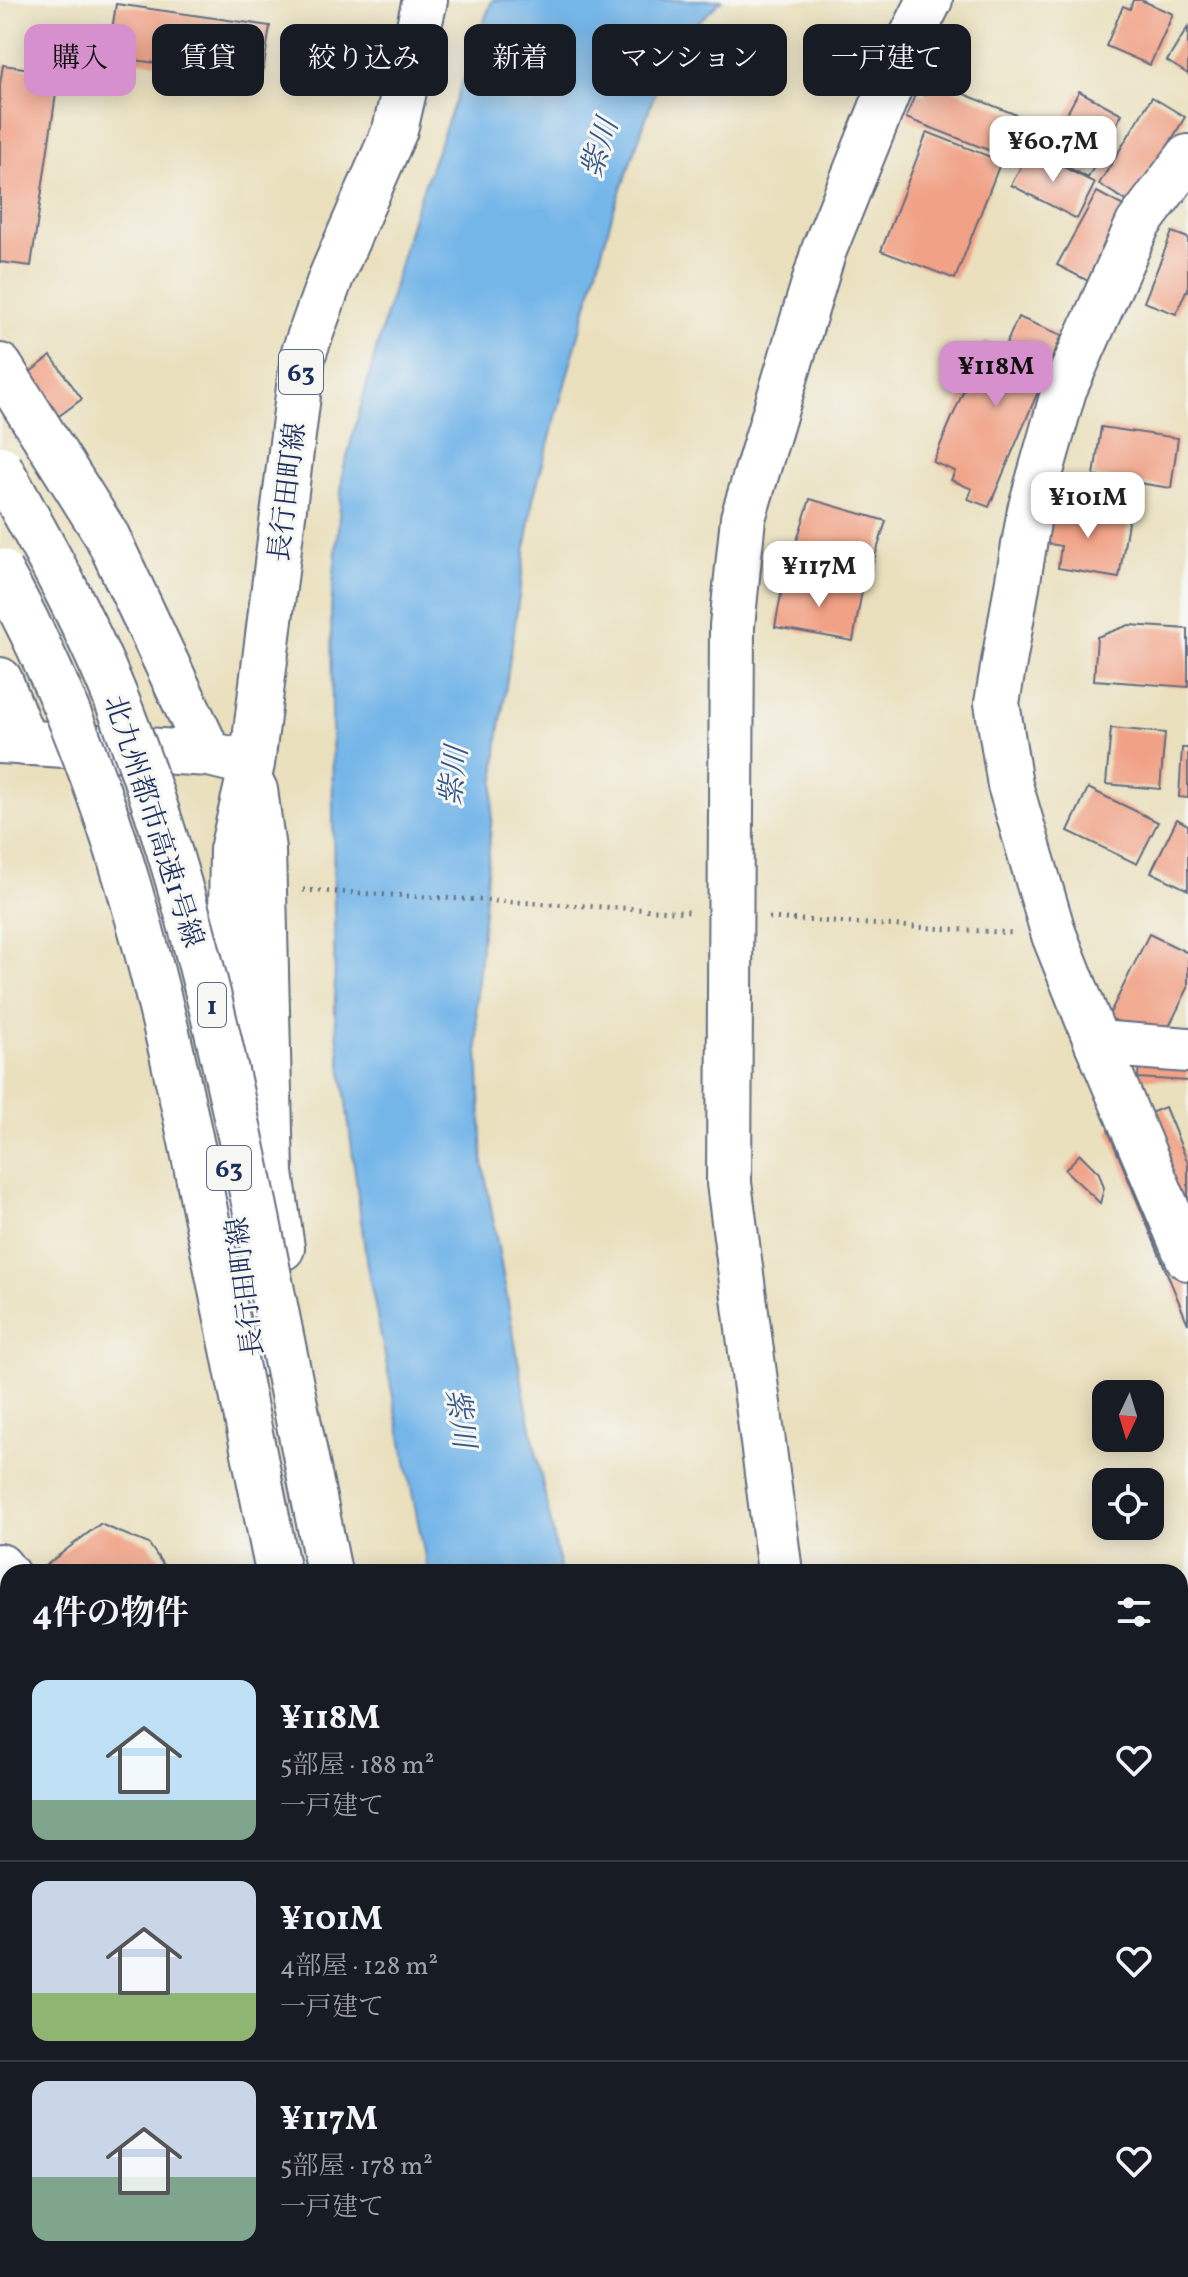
<!DOCTYPE html>
<html lang="ja">
<meta charset="utf-8">
<style>
:root{--surface:#171b24;--page:#20242c;--text:#f1f3f6;--muted:#9ea1a6;--line:#363941;--accent:#d690ce}
body{margin:0;font-family:Vollkorn,"Noto Serif JP",serif;background:var(--page);color:var(--text);height:100vh;display:flex;flex-direction:column;font-size:30px;white-space:nowrap}
*{box-sizing:border-box;margin:0}
p{font-size:26px;color:var(--muted)}
.icon{flex:none;width:44px;height:44px;fill:none;stroke:currentColor;stroke-width:2;stroke-linecap:round;stroke-linejoin:round}
.map{position:relative;flex:1;overflow:hidden}
.details{position:absolute;left:0px;top:1564px;width:1188px;height:714px;display:flex;flex-direction:column;background:var(--surface);border-radius:24px 24px 0 0;box-shadow:0 4px 20px #0003}
.details>*{flex:none}
.banner{position:absolute;left:24px;top:24px;width:1140px;height:72px;display:flex;gap:16px}
.needle{width:52px;rotate:184deg}
.fabs{position:absolute;left:1092px;top:1380px;display:grid;gap:16px}
.fabs a{display:grid;place-items:center;width:72px;height:72px;border-radius:16px;background:var(--surface);box-shadow:0 4px 20px #0003;font-size:40px}
.price{position:absolute;translate:-50% -68px;padding:0 18px;border-radius:16px;background:#fff;color:#222;font-size:26px;line-height:52px;filter:drop-shadow(0 2px 4px #0008)}
.price::after{content:'';position:absolute;left:50%;top:48px;width:24px;height:18px;margin-left:-12px;background:inherit;clip-path:polygon(0 0,100% 0,50% 100%)}
.price.on{background:var(--accent);color:#111}
ul{padding:0;list-style:none}
li{display:flex;align-items:center;gap:24px;height:200px;padding:0 32px}
li+li{border-top:2px solid var(--line)}
li span{display:grid;place-items:center;flex:none;width:224px;height:160px;border-radius:16px;color:#555}
li>.icon{margin-inline-start:auto}
span .icon{width:96px;height:96px;fill:#fffc;stroke-width:1}
li b{font-size:34px}
h2{display:flex;justify-content:space-between;align-items:center;height:96px;padding:0 32px;font-size:34px}
.chip{padding:0 28px;border-radius:16px;background:var(--surface);box-shadow:0 4px 20px #0003;font-size:28px;line-height:72px}
.chip.on{background:var(--accent);color:#111}
.map>svg:first-child{display:block}
.water{fill:#75b6e9;stroke:#4872a4;stroke-width:2}
.building{fill:#f1a185}
.lines{fill:none;stroke-linecap:round;stroke-linejoin:round}
.minor-casing{stroke:#636d80;stroke-width:48}
.major-casing{stroke:#636d80;stroke-width:48}
.highway-casing{stroke:#636d80;stroke-width:48}
.path{stroke:#636d80;stroke-width:5;stroke-dasharray:2 6;stroke-linecap:butt}
.minor{stroke:#fff;stroke-width:44}
.major{stroke:#fff;stroke-width:44}
.highway{stroke:#fff;stroke-width:44}
.highway-bridge-casing{stroke:#636d80;stroke-width:48;stroke-linecap:butt}
.highway-bridge{stroke:#fff;stroke-width:44}
.labels{text-anchor:middle;stroke-width:6;stroke-linejoin:round;paint-order:stroke}
.shield{fill:#f6f6f2;stroke:#5d6b8a;stroke-width:2}
.shield-label{font-size:26px;font-weight:bold;fill:#1b2f5e}
.street-label{font-size:28px;fill:#1b2f5e;stroke:#f6f6f2}
.water-label{font-size:30px;font-style:italic;fill:#365888;stroke:#f6f6f2}
</style>
<div class="map">
<svg width="1188" height="2277" viewBox="0 0 1188 2277">
<rect width="100%" height="100%" fill="#f6f6f2"/>
<filter id="ink" filterUnits="userSpaceOnUse"><feTurbulence type="fractalNoise" baseFrequency=".0125" numOctaves="2"/><feDisplacementMap in="SourceGraphic" scale="16" xChannelSelector="R" yChannelSelector="G"/><feConvolveMatrix kernelMatrix="1 2 1 2 8 2 1 2 1" color-interpolation-filters="sRGB"/></filter>
<filter id="wash" filterUnits="userSpaceOnUse"><feTurbulence type="fractalNoise" baseFrequency=".006" numOctaves="4" result="noise"/><feDisplacementMap in="SourceGraphic" scale="32" xChannelSelector="R" yChannelSelector="G"/><feGaussianBlur stdDeviation="1.8" result="paint"/><feColorMatrix in="noise" values="0 0 0 0 0 0 0 0 0 0 0 0 0 0 0 0 0 1.4 0 .05"/><feComposite in="paint" operator="in"/></filter>
<g filter="url(#wash)">
<rect width="100%" height="100%" fill="#eae0be"/>
<g class="water">
<polygon points="492,0 722,0 671,47 612,215 533,499 498,741 476,1005 483,1163 526,1404 561,1572 428,1572 367,1266 335,1017 331,609 343,471 413,216"/>
<polygon points="628,2270 760,2270 763,2277 632,2277"/>
</g>
<g id="blocks">
<g class="building">
<polygon points="1133,0 1141,0 1173,14 1150,65 1106,46 1123,6 1130,9"/>
<polygon points="116,4 270,26 262,79 108,56"/>
<polygon points="1188,27 1188,74 1167,61"/>
<polygon points="3,65 59,73 31,266 0,262 0,84"/>
<polygon points="931,81 1022,117 1006,157 906,118 916,92 925,95"/>
<polygon points="1079,91 1122,114 1088,178 1045,155"/>
<polygon points="1152,97 1185,117 1133,205 1099,184"/>
<polygon points="927,132 1001,161 955,279 881,251"/>
<polygon points="1030,150 1095,183 1077,219 1011,185"/>
<polygon points="1097,192 1131,210 1092,283 1057,265"/>
<polygon points="1172,232 1188,238 1188,291 1186,291 1176,314 1144,302"/>
<polygon points="1018,317 1062,335 989,507 968,499 972,489 951,480 955,471 933,462 985,341 1004,349"/>
<polygon points="51,356 82,399 52,421 21,379"/>
<polygon points="1101,427 1178,438 1171,488 1094,476"/>
<polygon points="810,499 886,521 869,576 793,553"/>
<polygon points="1065,506 1129,516 1119,578 1058,568 1061,546 1044,543 1049,510"/>
<polygon points="784,578 862,591 853,641 775,627"/>
<polygon points="1129,625 1188,629 1188,687 1094,680 1097,637"/>
<polygon points="1111,728 1165,733 1160,789 1106,784"/>
<polygon points="1182,748 1188,748 1188,798 1179,797"/>
<polygon points="1088,788 1158,822 1137,864 1068,831"/>
<polygon points="1177,819 1188,825 1188,890 1151,872"/>
<polygon points="1149,934 1188,953 1188,988 1161,1043 1108,1017"/>
<polygon points="1139,1057 1188,1059 1188,1081 1138,1078"/>
<polygon points="1165,1107 1188,1163 1188,1324 1108,1130"/>
<polygon points="1080,1154 1099,1173 1104,1188 1100,1203 1065,1170"/>
<polygon points="100,1524 149,1544 168,1572 37,1572"/>
<polygon points="0,1714 8,1745 8,1753 0,1755"/>
<polygon points="8,1760 8,1800 0,1802 0,1762"/>
<polygon points="1180,1806 1188,1823 1188,1855 1180,1859"/>
<polygon points="8,1807 8,1837 0,1839 0,1809"/>
<polygon points="8,1840 8,1882 0,1884 0,1842"/>
<polygon points="8,1889 8,1933 7,1933 0,1907 0,1891"/>
<polygon points="0,2151 8,2172 0,2176"/>
<polygon points="0,2253 8,2254 6,2277 0,2277"/>
<polygon points="8,2270 60,2270 59,2277 8,2277"/>
<polygon points="190,2270 210,2270 211,2277 190,2277"/>
<polygon points="219,2270 264,2270 265,2277 220,2277"/>
</g>
</g>
</g>
<g filter="url(#ink)">
<use href="#blocks" fill-opacity="0" stroke="#636d80" stroke-width="2"/>
<g class="lines">
<g class="minor-casing">
<g id="minor">
<polyline points="1188,157 1138,224 1064,390 1030,510 997,703 1010,785 1054,935 1097,1043 1188,1258"/>
<polyline points="0,366 107,536 209,754"/>
<polyline points="0,680 25,743"/>
<polyline points="0,741 209,754 234,760"/>
<polyline points="1097,1043 1188,1050"/>
<polyline points="0,1566 8,1576"/>
<polyline points="780,1572 729,1183 732,626 743,518 824,250 904,52 930,0"/>
<polyline points="0,1995 8,2030"/>
<polyline points="0,2063 8,2062"/>
<polyline points="0,2223 8,2224"/>
<polyline points="1060,2270 1064,2277"/>
<polyline points="154,2277 154,2270"/>
</g>
</g>
<g class="major-casing">
<g id="major">
<polyline points="255,790 263,850 271,1173 282,1248"/>
<polyline points="229,1050 232,850 252,764 303,355 331,277 395,130 425,0"/>
<polyline points="229,1167 252,1357"/>
</g>
</g>
<g class="highway-casing">
<g id="highway">
<polyline points="457,2270 460,2277"/>
<polyline points="515,2270 517,2277"/>
<polyline points="554,2270 557,2277"/>
</g>
</g>
<g class="path">
<polyline points="303,890 691,912"/>
<polyline points="769,918 1014,933"/>
</g>
<use href="#minor" class="minor"/>
<use href="#major" class="major"/>
<use href="#highway" class="highway"/>
<g class="highway-bridge-casing">
<g id="highway-bridge">
<path d="M 0,468 C 44,547 88,626 121,711 C 185,875 222,1045 257,1217 C 281,1335 305,1454 329,1572"/>
<path d="M 0,571 C 111,770 162,994 206,1215 C 230,1334 254,1453 278,1572"/>
</g>
</g>
<use href="#highway-bridge" class="highway-bridge"/>
</g>
</g>
<g class="labels">
<g class="shield">
<rect x="279" y="350" width="44" height="44" rx="6"/>
<rect x="198" y="983" width="28" height="44" rx="6"/>
<rect x="207" y="1146" width="44" height="44" rx="6"/>
</g>
<g class="shield-label">
<text x="301" y="381">63</text>
<text x="212" y="1014">1</text>
<text x="229" y="1177">63</text>
</g>
<g class="street-label">
<text transform="translate(286 492) rotate(-83)" y="10">長行田町線</text>
<text transform="translate(155 821) rotate(72)" y="10">北九州都市高速1号線</text>
<text transform="translate(244 1287) rotate(-97)" y="10">長行田町線</text>
</g>
<g class="water-label">
<text transform="translate(599 148) rotate(-72)" y="10">紫川</text>
<text transform="translate(453 776) rotate(-83)" y="10">紫川</text>
<text transform="translate(461 1418) rotate(82)" y="10">紫川</text>
</g>
</g>
</svg>
<div class="fabs">
<a><svg class="needle" viewBox="-14 -14 28 28"><path d="M0-13l5 13h-10z" fill="#e53935"/><path d="M0 13l5-13h-10z" fill="#9ea1a6"/></svg></a>
<a><svg class="icon" aria-label="locate" viewBox="0 0 24 24"><circle cx="12" cy="12" r="6"/><path d="M12 2v4M12 18v4M2 12h4M18 12h4"/></svg></a>
</div>
<b class="price" style="left:1053px;top:184px">¥60.7M</b>
<b class="price on" style="left:996px;top:409px">¥118M</b>
<b class="price" style="left:1088px;top:540px">¥101M</b>
<b class="price" style="left:819px;top:609px">¥117M</b>
<div class="banner">
<a class="chip on">購入</a>
<a class="chip">賃貸</a>
<a class="chip">絞り込み</a>
<a class="chip">新着</a>
<a class="chip">マンション</a>
<a class="chip">一戸建て</a>
</div>
<section class="details">
<h2>4件の物件<svg class="icon" aria-label="filters" viewBox="0 0 24 24"><path d="M4 7h16M4 17h16"/><circle cx="9" cy="7" r="2"/><circle cx="15" cy="17" r="2"/></svg></h2>
<ul>
<li><span style="background:linear-gradient(#bfe0f5 75%,#7fa58c 0)"><svg class="icon" aria-label="home" viewBox="0 0 24 24"><path d="M3 11l9-7 9 7M6 9v11h12V9"/></svg></span><div><b>¥118M</b><p>5部屋 · 188 m²</p><p>一戸建て</p></div><svg class="icon" aria-label="heart" viewBox="0 0 24 24"><path d="M12 20l-8-8c-3-5 5-10 8-4 3-6 11-1 8 4z"/></svg></li>
<li><span style="background:linear-gradient(#c9d6e8 70%,#8fb573 0)"><svg class="icon" aria-label="home" viewBox="0 0 24 24"><path d="M3 11l9-7 9 7M6 9v11h12V9"/></svg></span><div><b>¥101M</b><p>4部屋 · 128 m²</p><p>一戸建て</p></div><svg class="icon" aria-label="heart" viewBox="0 0 24 24"><path d="M12 20l-8-8c-3-5 5-10 8-4 3-6 11-1 8 4z"/></svg></li>
<li><span style="background:linear-gradient(#c9d6e8 60%,#7fa58c 0)"><svg class="icon" aria-label="home" viewBox="0 0 24 24"><path d="M3 11l9-7 9 7M6 9v11h12V9"/></svg></span><div><b>¥117M</b><p>5部屋 · 178 m²</p><p>一戸建て</p></div><svg class="icon" aria-label="heart" viewBox="0 0 24 24"><path d="M12 20l-8-8c-3-5 5-10 8-4 3-6 11-1 8 4z"/></svg></li>
</ul>
</section>
</div>
